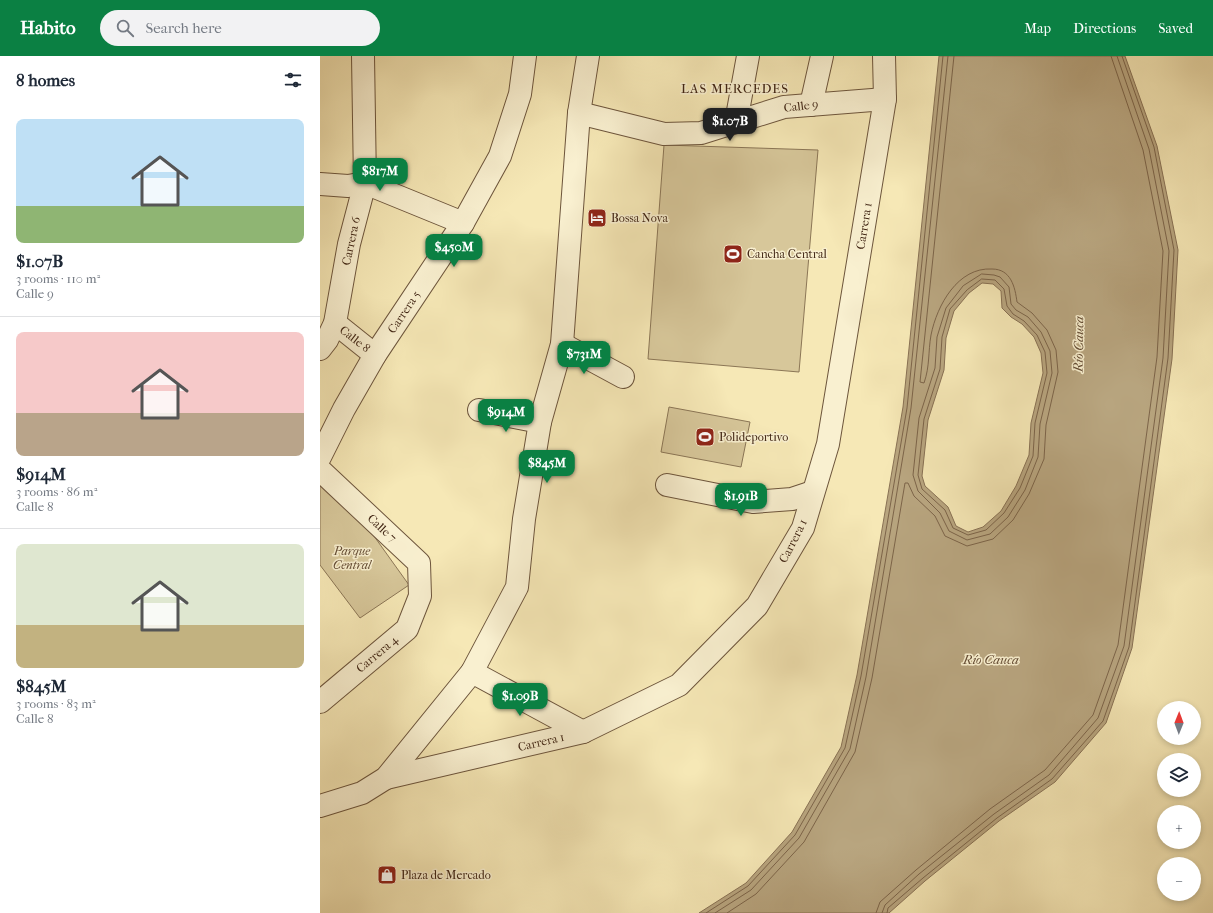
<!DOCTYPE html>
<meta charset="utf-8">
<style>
:root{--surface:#fff;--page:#f2f2f3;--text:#1f2937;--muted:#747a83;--line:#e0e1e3;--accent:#0b8043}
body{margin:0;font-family:"IM FELL French Canon",serif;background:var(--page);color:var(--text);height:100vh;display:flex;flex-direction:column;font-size:15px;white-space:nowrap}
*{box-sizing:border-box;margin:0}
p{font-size:13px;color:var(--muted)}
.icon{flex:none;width:22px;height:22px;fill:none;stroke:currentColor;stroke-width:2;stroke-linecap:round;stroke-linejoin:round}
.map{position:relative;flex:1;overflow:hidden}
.drawer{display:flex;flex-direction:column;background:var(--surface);width:320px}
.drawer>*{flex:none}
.needle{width:26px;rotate:1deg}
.buttons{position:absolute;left:837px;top:645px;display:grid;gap:8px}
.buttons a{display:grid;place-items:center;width:44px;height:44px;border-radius:50%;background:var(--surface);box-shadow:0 2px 6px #0003;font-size:20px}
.price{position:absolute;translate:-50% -34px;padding:0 9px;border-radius:8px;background:var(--accent);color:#fff;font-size:13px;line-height:26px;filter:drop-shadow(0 1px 2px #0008)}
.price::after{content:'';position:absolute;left:50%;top:24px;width:12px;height:9px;margin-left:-6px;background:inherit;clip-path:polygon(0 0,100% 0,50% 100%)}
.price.current{background:#222;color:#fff}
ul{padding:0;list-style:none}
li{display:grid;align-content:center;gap:8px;height:212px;padding:0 16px}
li+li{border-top:1px solid var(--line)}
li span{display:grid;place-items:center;height:124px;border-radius:8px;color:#555}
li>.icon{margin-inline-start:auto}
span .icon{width:72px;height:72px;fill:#fffc;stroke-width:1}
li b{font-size:17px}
h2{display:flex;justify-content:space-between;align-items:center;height:48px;padding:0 16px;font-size:17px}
header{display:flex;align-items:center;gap:24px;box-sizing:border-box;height:56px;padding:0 20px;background:var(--accent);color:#fff}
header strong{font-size:19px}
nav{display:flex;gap:22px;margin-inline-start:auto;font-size:14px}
.search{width:280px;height:36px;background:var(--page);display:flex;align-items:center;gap:10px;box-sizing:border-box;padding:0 14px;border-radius:22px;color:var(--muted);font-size:15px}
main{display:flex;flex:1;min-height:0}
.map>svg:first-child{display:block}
.green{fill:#d7c79a;stroke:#8b7656}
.water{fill:#b8a57f;stroke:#887154;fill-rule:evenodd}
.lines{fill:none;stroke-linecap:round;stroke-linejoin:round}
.shore{stroke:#7c6449;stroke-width:1}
.minor-casing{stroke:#6d553c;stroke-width:24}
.minor{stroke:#f9f0d0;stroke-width:22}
.labels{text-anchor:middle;stroke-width:3;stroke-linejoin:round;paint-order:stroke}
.street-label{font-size:12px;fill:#3f2413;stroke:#f9f0d0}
.poi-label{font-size:12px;fill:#3f2413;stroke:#f9f0d0;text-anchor:start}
.park-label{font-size:12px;font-style:italic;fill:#654d35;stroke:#f9f0d0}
.neighbourhood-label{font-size:13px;letter-spacing:1px;fill:#3f2413;stroke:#f9f0d0}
.water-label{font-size:13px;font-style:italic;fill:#634b33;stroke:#f9f0d0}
</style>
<header>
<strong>Habito</strong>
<div class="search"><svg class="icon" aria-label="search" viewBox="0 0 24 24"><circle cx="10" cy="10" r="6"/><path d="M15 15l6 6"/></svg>Search here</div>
<nav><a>Map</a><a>Directions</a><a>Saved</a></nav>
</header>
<main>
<section class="drawer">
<h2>8 homes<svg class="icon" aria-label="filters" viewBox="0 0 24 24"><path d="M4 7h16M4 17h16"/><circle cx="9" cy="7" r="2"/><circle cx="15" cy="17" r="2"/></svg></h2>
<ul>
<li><span style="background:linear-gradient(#bfe0f5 70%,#8fb573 0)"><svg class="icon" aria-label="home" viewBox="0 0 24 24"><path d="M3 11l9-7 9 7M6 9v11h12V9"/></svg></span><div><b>$1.07B</b><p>3 rooms · 110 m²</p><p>Calle 9</p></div></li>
<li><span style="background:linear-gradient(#f6c9c9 65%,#b9a48a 0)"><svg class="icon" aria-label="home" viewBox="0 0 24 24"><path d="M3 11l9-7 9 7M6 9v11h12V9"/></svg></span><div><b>$914M</b><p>3 rooms · 86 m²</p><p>Calle 8</p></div></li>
<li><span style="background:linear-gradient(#dfe7d0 65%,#c2b280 0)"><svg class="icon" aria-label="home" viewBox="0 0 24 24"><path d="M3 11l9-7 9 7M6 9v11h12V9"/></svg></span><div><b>$845M</b><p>3 rooms · 83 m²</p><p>Calle 8</p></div></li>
</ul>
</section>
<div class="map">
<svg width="893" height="857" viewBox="0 0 893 857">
<rect width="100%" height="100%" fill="#f6e8b6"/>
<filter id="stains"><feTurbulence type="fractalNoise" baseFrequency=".005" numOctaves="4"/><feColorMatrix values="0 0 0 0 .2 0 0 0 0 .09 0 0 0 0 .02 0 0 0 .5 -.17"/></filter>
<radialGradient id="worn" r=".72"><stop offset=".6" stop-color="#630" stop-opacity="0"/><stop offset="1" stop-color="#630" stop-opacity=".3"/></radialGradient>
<g class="green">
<polygon points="344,89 498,94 479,316 328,303"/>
<polygon points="349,351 430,366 421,411 341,396"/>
<polygon points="11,420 89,529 40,562 0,509 0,429"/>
</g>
<path class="water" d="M 619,0 L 805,0 L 837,90 L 858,194 L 852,303 L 812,592 L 786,667 L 735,726 L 679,765 L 605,825 L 569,857 L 379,857 L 426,827 L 472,776 L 521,691 L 537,619 L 583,351 ZM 662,227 L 673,228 L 681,235 L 682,252 L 691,261 L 702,268 L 714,281 L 721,297 L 723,317 L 711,367 L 709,399 L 696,430 L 681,455 L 663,471 L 648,476 L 636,470 L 628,451 L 605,430 L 602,420 L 608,364 L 624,314 L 626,282 L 634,255 L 649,237 Z"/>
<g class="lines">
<g class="shore">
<polygon points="662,218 674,219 680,221 689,231 691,248 696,254 708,261 721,276 730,295 732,317 720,368 718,401 705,434 688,461 670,478 647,484 629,475 620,457 598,435 593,419 599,362 615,312 617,281 626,252 643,230"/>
<polygon points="662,223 675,224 684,233 687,250 693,258 704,265 717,279 725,296 727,317 715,367 713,400 700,432 684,457 666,474 648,479 633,472 625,454 602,433 598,419 604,363 620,313 622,281 630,253 647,234"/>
<polyline points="386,857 428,830 475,779 525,692 541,620 587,352 623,0"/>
<polyline points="395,857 431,834 479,782 530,693 546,621 591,352 628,0"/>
<path d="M 407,857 L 436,838 L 484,786 L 535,696 L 552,622 L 585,427 L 588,427 L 594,440 L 615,460 L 625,480 L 647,490 L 673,483 L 693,464 L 709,438 L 724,403 L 726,369 L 738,316 L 736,294 L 727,274 L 712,257 L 697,246 C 695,231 691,213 672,213 C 638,211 617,249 611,279 C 608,296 610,310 604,327 L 600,326 L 634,0"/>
<polyline points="556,857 560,846 596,814 670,753 725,714 773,659 798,589 837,301 843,195 823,94 791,0"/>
<polyline points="562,857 565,849 599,818 674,758 729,719 778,662 804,590 843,302 849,195 829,93 797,0"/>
<polyline points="567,857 568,852 603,822 677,762 732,723 783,665 809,591 848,302 854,194 834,91 802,0"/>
</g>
<g class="minor-casing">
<g id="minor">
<polyline points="491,49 502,0"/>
<polyline points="259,57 344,78 381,77 464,51 565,43"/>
<polyline points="416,66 428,0"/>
<polyline points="0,128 28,130 45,127 143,167"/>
<polyline points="15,267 55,299"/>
<polyline points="242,288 303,321"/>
<polyline points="0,293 7,284 15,267 29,188 45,127 43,0"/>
<polyline points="159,354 220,366"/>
<polyline points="0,401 24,353 55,299 143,167 180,100 200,38 205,0"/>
<polyline points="0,414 99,507 100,540 87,573 0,646"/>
<polyline points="347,429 433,446 472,443 493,436"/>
<polyline points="152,616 263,676"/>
<polyline points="66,722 263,676 359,629 437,550 483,472 508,388 565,43 564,0"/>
<polyline points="0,750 42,737 66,722 152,616 197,531 204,463 220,366 242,288 259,57 268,0"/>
</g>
</g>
<use href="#minor" class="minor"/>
</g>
<defs>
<g id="hotel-square" transform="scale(1)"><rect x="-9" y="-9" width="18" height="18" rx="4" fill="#8f2418" stroke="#f9f0d0"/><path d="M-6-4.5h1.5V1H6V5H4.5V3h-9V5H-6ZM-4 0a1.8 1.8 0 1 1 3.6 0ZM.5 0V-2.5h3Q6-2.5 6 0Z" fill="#fff"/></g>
<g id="stadium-square" transform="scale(1)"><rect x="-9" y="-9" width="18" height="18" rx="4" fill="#8f2418" stroke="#f9f0d0"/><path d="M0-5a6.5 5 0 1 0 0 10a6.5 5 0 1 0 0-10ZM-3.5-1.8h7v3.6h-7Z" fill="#fff"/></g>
<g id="shop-square" transform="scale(1)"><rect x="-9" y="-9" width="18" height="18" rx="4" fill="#8f2418" stroke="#f9f0d0"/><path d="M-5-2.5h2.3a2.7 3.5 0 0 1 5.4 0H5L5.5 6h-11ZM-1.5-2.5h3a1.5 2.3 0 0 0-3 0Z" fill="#fff"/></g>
</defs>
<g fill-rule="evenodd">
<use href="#hotel-square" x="277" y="162"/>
<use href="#stadium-square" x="413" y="198"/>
<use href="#stadium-square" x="385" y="381"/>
<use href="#shop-square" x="67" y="819"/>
</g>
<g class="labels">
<g class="street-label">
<text transform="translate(481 50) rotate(-7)" y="4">Calle 9</text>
<text transform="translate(544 170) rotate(-81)" y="4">Carrera 1</text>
<text transform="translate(31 185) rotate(-78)" y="4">Carrera 6</text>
<text transform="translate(84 256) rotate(-56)" y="4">Carrera 5</text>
<text transform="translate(35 283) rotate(38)" y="4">Calle 8</text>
<text transform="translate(62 472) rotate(43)" y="4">Calle 7</text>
<text transform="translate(473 485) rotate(-63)" y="4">Carrera 1</text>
<text transform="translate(57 598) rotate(-40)" y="4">Carrera 4</text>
<text transform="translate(221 686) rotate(-13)" y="4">Carrera 1</text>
</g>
<g class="poi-label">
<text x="291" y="166">Bossa Nova</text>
<text x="427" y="202">Cancha Central</text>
<text x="399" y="385">Polideportivo</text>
<text x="81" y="823">Plaza de Mercado</text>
</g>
<g class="park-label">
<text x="32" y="499">Parque<tspan x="32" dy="14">Central</tspan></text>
</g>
<g class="neighbourhood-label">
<text x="415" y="37">LAS MERCEDES</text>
</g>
<g class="water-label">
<text transform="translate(758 288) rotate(-89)" y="5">Río Cauca</text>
<text x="671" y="608">Río Cauca</text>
</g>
</g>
<rect width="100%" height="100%" filter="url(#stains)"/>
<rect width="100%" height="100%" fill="url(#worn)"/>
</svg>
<div class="buttons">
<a><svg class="needle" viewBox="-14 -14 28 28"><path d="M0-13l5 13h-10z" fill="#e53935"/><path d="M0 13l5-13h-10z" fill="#747a83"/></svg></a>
<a><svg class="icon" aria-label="layers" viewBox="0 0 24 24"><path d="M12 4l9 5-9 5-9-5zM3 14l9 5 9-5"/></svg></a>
<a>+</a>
<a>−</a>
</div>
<b class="price current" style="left:410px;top:86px">$1.07B</b>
<b class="price" style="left:60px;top:136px">$817M</b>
<b class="price" style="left:134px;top:212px">$450M</b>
<b class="price" style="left:264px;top:319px">$731M</b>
<b class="price" style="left:186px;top:377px">$914M</b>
<b class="price" style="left:227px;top:428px">$845M</b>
<b class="price" style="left:421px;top:461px">$1.91B</b>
<b class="price" style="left:200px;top:661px">$1.09B</b>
</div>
</main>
